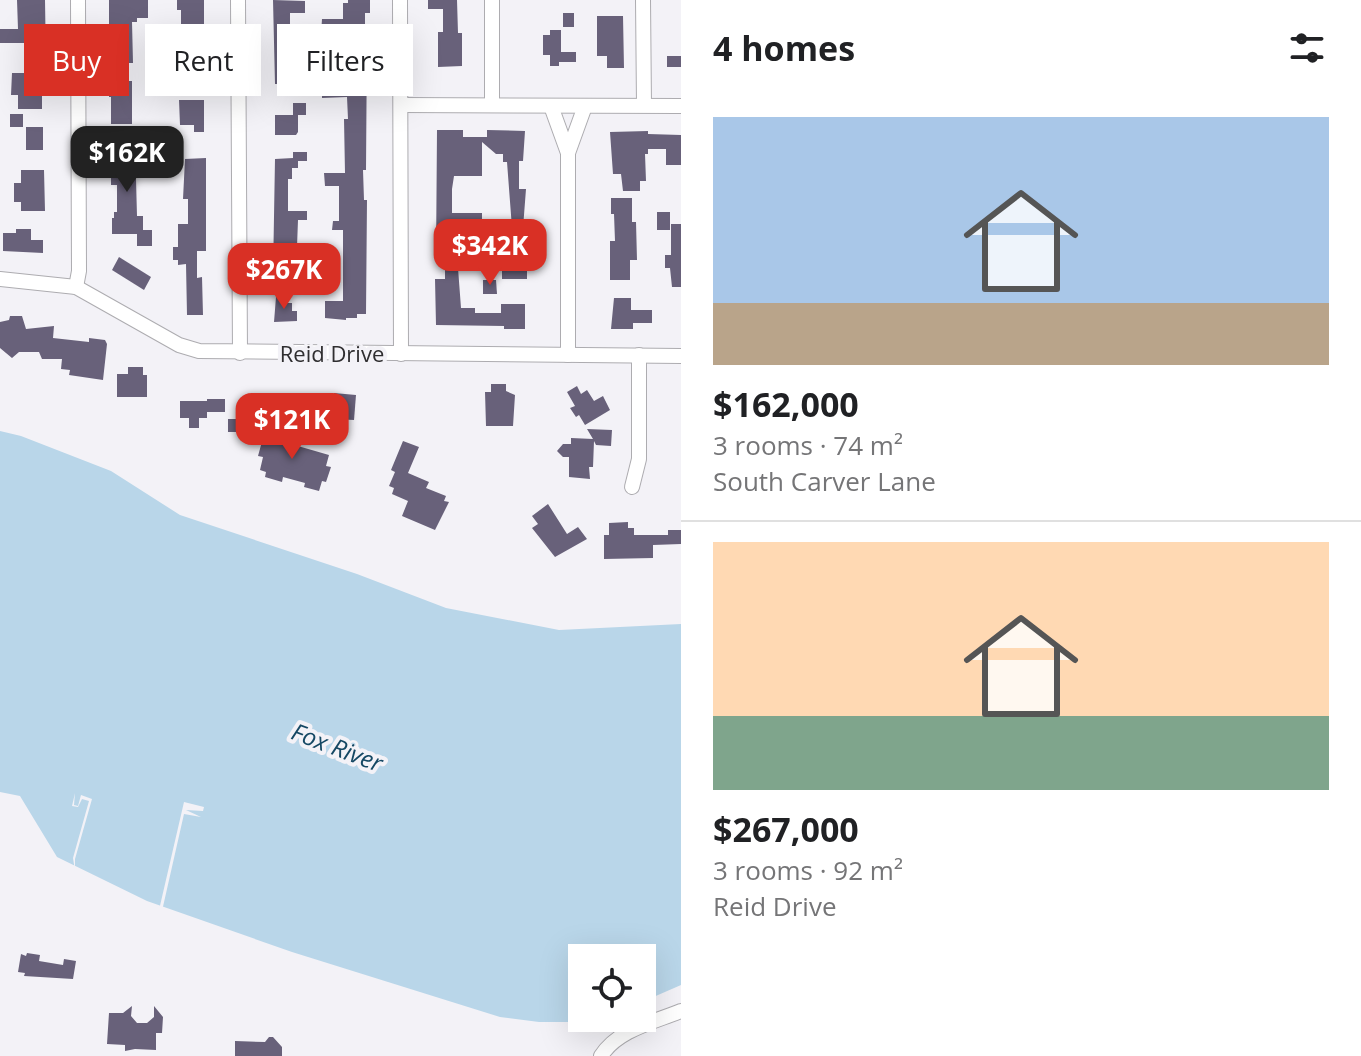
<!DOCTYPE html>
<meta charset="utf-8">
<style>
:root{--surface:#fff;--page:#f6f6f6;--text:#202124;--muted:#757577;--line:#e0e0e0;--accent:#d93025}
body{margin:0;font-family:"Open Sans",sans-serif;background:var(--page);color:var(--text);height:100vh;display:flex;flex-direction:column;font-size:30px;white-space:nowrap}
*{box-sizing:border-box;margin:0}
p{font-size:26px;color:var(--muted)}
.icon{flex:none;width:44px;height:44px;fill:none;stroke:currentColor;stroke-width:2;stroke-linecap:round;stroke-linejoin:round}
.map{position:relative;flex:1;overflow:hidden}
.sheet{display:flex;flex-direction:column;background:var(--surface);width:680px}
.sheet>*{flex:none}
.guide{position:absolute;left:24px;top:24px;width:536px;height:72px;display:flex;gap:16px}
.buttons{position:absolute;left:568px;top:944px;display:grid;gap:16px}
.buttons a{display:grid;place-items:center;width:88px;height:88px;border-radius:0px;background:var(--surface);box-shadow:0 8px 32px #0002;font-size:40px}
.price{position:absolute;translate:-50% -68px;padding:0 18px;border-radius:16px;background:var(--accent);color:#fff;font-size:26px;line-height:52px;filter:drop-shadow(0 2px 4px #0008)}
.price::after{content:'';position:absolute;left:50%;top:48px;width:24px;height:18px;margin-left:-12px;background:inherit;clip-path:polygon(0 0,100% 0,50% 100%)}
.price.active{background:#222;color:#fff}
ul{padding:0;list-style:none}
li{display:grid;align-content:center;gap:16px;height:424px;padding:0 32px}
li+li{border-top:2px solid var(--line)}
li span{display:grid;place-items:center;height:248px;border-radius:0px;color:#555}
li>.icon{margin-inline-start:auto}
span .icon{width:144px;height:144px;fill:#fffc;stroke-width:1}
li b{font-size:34px}
h2{display:flex;justify-content:space-between;align-items:center;height:96px;padding:0 32px;font-size:34px}
.tag{padding:0 28px;border-radius:0px;background:var(--surface);box-shadow:0 8px 32px #0002;font-size:28px;line-height:72px}
.tag.active{background:var(--accent);color:#fff}
main{display:flex;flex:1;min-height:0}
.map>svg:first-child{display:block}
.water{fill:#b9d6e9}
.pier{fill:#f3f2f7}
.building{fill:#68617a}
.lines{fill:none;stroke-linecap:round;stroke-linejoin:round}
.street-casing{stroke:#adacb0;stroke-width:16}
.street{stroke:#fff;stroke-width:14}
.labels{text-anchor:middle;stroke-width:8;stroke-linejoin:round;paint-order:stroke}
.street-label{font-size:22px;fill:#2f2e30;stroke:#f3f2f7}
.water-label{font-size:24px;font-style:italic;fill:#154864;stroke:#f3f2f7}
</style>
<main>
<div class="map">
<svg width="681" height="1056" viewBox="0 0 681 1056">
<rect width="100%" height="100%" fill="#f3f2f7"/>
<polygon class="water" points="0,431 21,436 111,471 180,515 357,574 446,608 559,630 681,624 681,985 642,1002 642,958 582,958 582,1018 596,1018 581,1022 539,1022 500,1017 292,952 147,901 57,857 20,796 0,792"/>
<g class="pier">
<polygon points="75,793 74,805 78,806 81,795 92,799 75,859 75,871 73,858 89,801 82,799 78,807 72,806"/>
<polygon points="184,802 204,807 203,811 186,810 201,817 184,814 162,911 159,910"/>
</g>
<g class="building">
<polygon points="17,0 45,0 46,65 30,65 29,43 0,43 0,29 18,29"/>
<polygon points="109,0 148,0 148,18 137,18 137,22 132,22 133,63 128,63 128,81 132,81 132,124 111,124 111,97 109,97 109,72 104,52 104,33 109,33"/>
<polygon points="177,0 204,0 204,83 186,83 189,29 181,29 181,10 177,10"/>
<polygon points="273,0 305,1 305,13 290,13 290,35 316,36 315,52 335,52 335,34 321,34 322,19 343,19 343,3 348,3 348,0 370,0 370,13 365,13 365,35 367,35 366,170 363,170 364,200 367,200 366,314 357,314 357,318 346,318 346,320 325,318 325,301 343,301 343,230 332,230 333,221 339,221 339,186 325,186 324,173 345,173 344,119 348,119 347,97 322,98 322,88 343,88 343,64 292,65 292,76 288,76 288,84 275,84"/>
<polygon points="428,0 457,0 458,33 462,33 462,66 438,67 438,32 443,32 443,9 428,9"/>
<rect x="563" y="13" width="11" height="14"/>
<polygon points="597,16 623,16 624,68 607,68 607,56 597,56"/>
<polygon points="550,30 561,30 561,52 576,52 576,62 559,62 559,66 550,66 550,55 543,55 543,35 550,35"/>
<rect x="667" y="56" width="14" height="11"/>
<polygon points="12,73 33,73 33,93 42,93 42,109 18,109 18,95 11,95"/>
<polygon points="179,100 204,100 204,132 194,132 194,125 180,125"/>
<rect x="293" y="103" width="13" height="12"/>
<rect x="10" y="114" width="13" height="13"/>
<polygon points="275,115 298,115 298,132 296,135 275,135"/>
<rect x="26" y="127" width="17" height="23"/>
<polygon points="437,130 463,130 463,137 487,137 487,130 525,131 523,161 519,161 519,189 526,189 523,228 527,228 527,242 521,242 521,264 527,264 527,279 502,279 502,246 497,246 497,237 505,237 504,228 512,228 507,162 503,162 503,154 496,154 482,142 482,176 454,176 452,189 452,213 482,213 482,229 467,229 468,238 448,239 449,259 436,259"/>
<polygon points="648,131 648,134 681,135 681,165 666,165 666,149 648,149 648,154 645,154 646,181 640,181 640,191 623,191 621,174 613,174 610,132"/>
<polygon points="111,142 135,142 137,216 143,216 143,230 152,230 152,246 137,246 137,234 112,234 112,218 114,218 114,212 117,212 117,185 111,185"/>
<polygon points="162,142 175,142 175,163 161,163"/>
<polygon points="293,152 307,152 307,161 298,161 298,168 292,168 292,179 288,179 288,211 307,211 307,220 298,220 296,274 273,274 275,159 293,158"/>
<polygon points="206,158 206,251 197,251 197,278 202,277 203,315 187,315 186,264 178,265 178,260 173,260 173,247 178,247 178,224 188,224 188,199 183,199 185,159"/>
<polygon points="21,170 44,170 45,211 21,211 21,202 14,202 14,183 21,183"/>
<polygon points="611,198 632,198 632,222 636,222 637,260 630,260 630,280 610,280 610,241 615,241 614,214 611,214"/>
<rect x="657" y="212" width="13" height="18"/>
<polygon points="671,224 681,224 681,287 672,287 670,268 665,268 665,255 671,255"/>
<polygon points="16,229 31,229 31,240 43,240 43,253 3,251 3,233 16,233"/>
<polygon points="119,257 151,277 144,290 112,270"/>
<polygon points="445,268 458,268 461,308 475,308 475,313 501,313 501,304 525,304 525,329 504,329 504,326 436,325 435,279 445,279"/>
<polygon points="483,280 496,280 497,294 483,294"/>
<polygon points="276,297 288,297 288,303 292,303 292,311 297,311 297,321 274,322"/>
<polygon points="614,298 631,298 631,310 652,310 652,323 633,323 633,329 611,329"/>
<polygon points="10,316 22,316 26,329 54,326 53,338 89,342 89,338 105,340 107,344 103,380 69,375 70,370 61,369 62,359 42,359 39,352 19,352 12,358 0,348 0,322 9,320"/>
<polygon points="128,367 143,367 143,375 147,375 147,397 117,397 117,374 128,374"/>
<polygon points="491,384 506,384 506,391 515,395 513,426 486,426 485,392 491,392"/>
<polygon points="577,386 581,394 587,390 594,401 603,396 610,410 585,425 579,415 576,417 570,408 575,406 567,392"/>
<polygon points="334,393 356,395 354,420 332,419"/>
<polygon points="207,399 225,399 225,412 207,412 207,418 199,418 199,428 189,428 189,418 180,418 180,401 207,401"/>
<rect x="228" y="419" width="12" height="13"/>
<polygon points="266,427 287,433 284,442 329,455 326,466 331,467 326,482 322,481 319,491 304,487 305,483 283,477 282,482 265,477 266,472 260,470 263,457 258,456"/>
<polygon points="587,429 612,430 611,446 596,445 594,441 593,467 589,467 590,479 569,477 569,457 563,457 557,451 563,444 571,444 571,438 593,439"/>
<polygon points="403,441 419,447 408,473 429,482 426,488 446,496 444,501 449,502 435,530 402,516 408,501 392,494 394,488 389,486 395,472 391,470"/>
<polygon points="548,504 567,534 578,527 587,539 555,557 532,528 538,524 532,516"/>
<polygon points="628,522 628,528 634,528 634,535 668,535 668,530 681,530 681,544 653,545 653,558 604,559 604,535 609,535 609,523"/>
<polygon points="27,953 40,955 39,961 63,965 64,959 76,961 73,979 24,976 25,973 18,972 21,954 26,956"/>
<polygon points="132,1006 131,1016 137,1023 147,1023 154,1017 154,1006 163,1017 162,1033 156,1033 156,1050 135,1049 125,1051 125,1045 107,1044 109,1013 123,1013"/>
<polygon points="269,1037 273,1037 282,1047 282,1056 235,1056 235,1041 265,1042"/>
</g>
<g class="lines">
<g class="street-casing">
<g id="street">
<polyline points="238,0 240,353"/>
<polyline points="400,0 401,354"/>
<polyline points="492,0 492,105"/>
<polyline points="643,0 644,105"/>
<polyline points="401,105 681,106"/>
<polyline points="551,106 568,153 568,355"/>
<polyline points="568,153 585,106"/>
<polyline points="0,279 76,287 179,345 199,351 681,356"/>
<polyline points="76,287 79,271 78,0"/>
<polyline points="632,487 639,459 639,355"/>
<path d="M 601,1056 C 617,1030 654,1022 681,1011"/>
</g>
</g>
<use href="#street" class="street"/>
</g>
<g class="labels">
<g class="street-label">
<text x="332" y="362">Reid Drive</text>
</g>
<g class="water-label">
<text transform="translate(337 748) rotate(21)" y="8">Fox River</text>
</g>
</g>
</svg>
<div class="buttons">
<a><svg class="icon" aria-label="locate" viewBox="0 0 24 24"><circle cx="12" cy="12" r="6"/><path d="M12 2v4M12 18v4M2 12h4M18 12h4"/></svg></a>
</div>
<b class="price active" style="left:127px;top:194px">$162K</b>
<b class="price" style="left:490px;top:287px">$342K</b>
<b class="price" style="left:284px;top:311px">$267K</b>
<b class="price" style="left:292px;top:461px">$121K</b>
<div class="guide">
<a class="tag active">Buy</a>
<a class="tag">Rent</a>
<a class="tag">Filters</a>
</div>
</div>
<section class="sheet">
<h2>4 homes<svg class="icon" aria-label="filters" viewBox="0 0 24 24"><path d="M4 7h16M4 17h16"/><circle cx="9" cy="7" r="2"/><circle cx="15" cy="17" r="2"/></svg></h2>
<ul>
<li><span style="background:linear-gradient(#a9c7e8 75%,#b9a48a 0)"><svg class="icon" aria-label="home" viewBox="0 0 24 24"><path d="M3 11l9-7 9 7M6 9v11h12V9"/></svg></span><div><b>$162,000</b><p>3 rooms · 74 m²</p><p>South Carver Lane</p></div></li>
<li><span style="background:linear-gradient(#ffd9b3 70%,#7fa58c 0)"><svg class="icon" aria-label="home" viewBox="0 0 24 24"><path d="M3 11l9-7 9 7M6 9v11h12V9"/></svg></span><div><b>$267,000</b><p>3 rooms · 92 m²</p><p>Reid Drive</p></div></li>
</ul>
</section>
</main>
